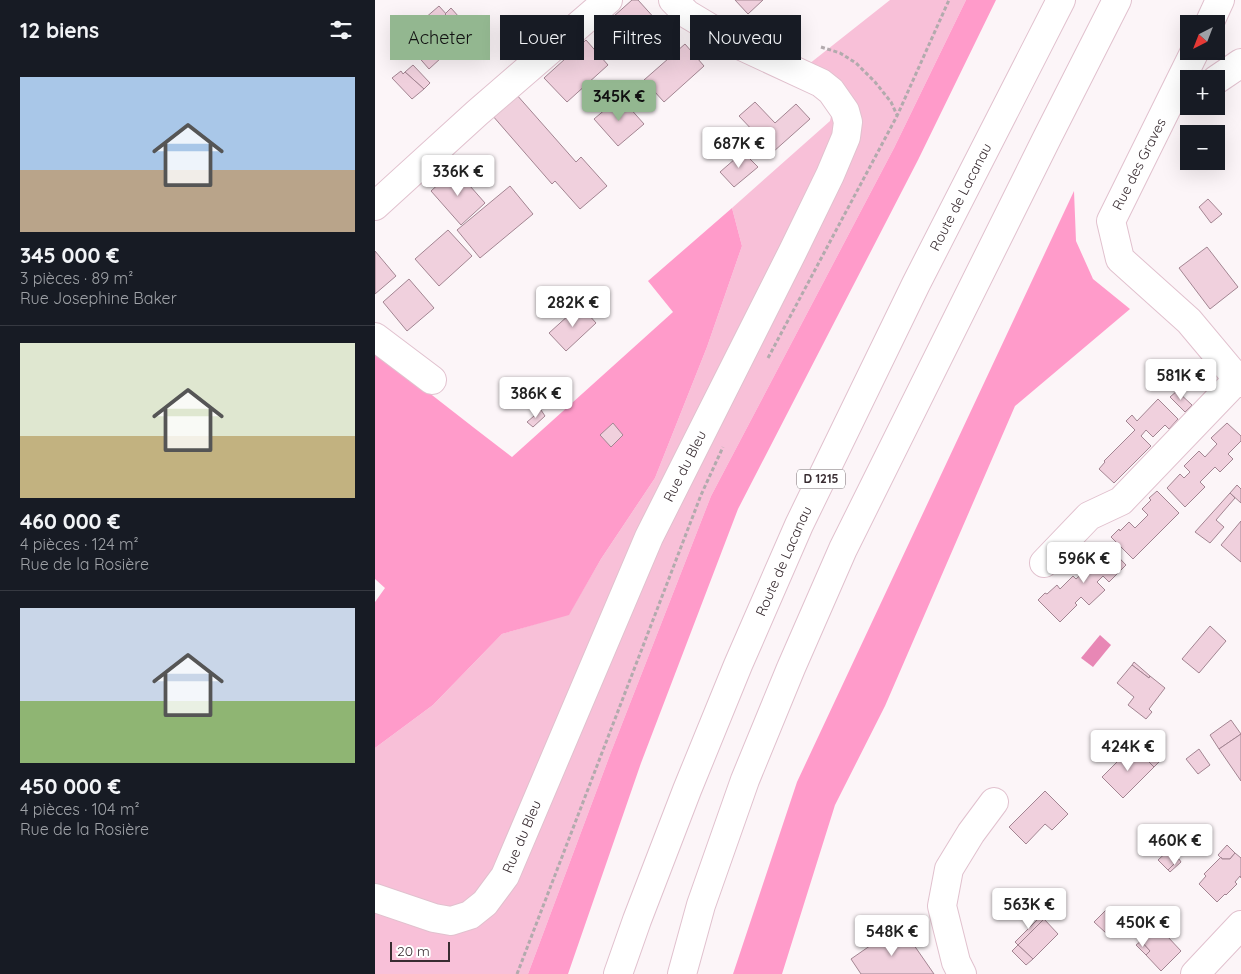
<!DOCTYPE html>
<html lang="fr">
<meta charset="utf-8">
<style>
:root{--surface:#171b24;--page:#20242c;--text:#f1f3f6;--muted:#9ea1a6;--line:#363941;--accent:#93b790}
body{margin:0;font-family:Quicksand,sans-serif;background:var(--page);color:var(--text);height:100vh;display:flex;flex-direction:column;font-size:19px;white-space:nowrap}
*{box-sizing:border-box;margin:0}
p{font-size:16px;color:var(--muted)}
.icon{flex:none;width:28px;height:28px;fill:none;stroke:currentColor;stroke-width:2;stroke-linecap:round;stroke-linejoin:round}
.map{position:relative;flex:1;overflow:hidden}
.sheet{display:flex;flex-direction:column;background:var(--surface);width:375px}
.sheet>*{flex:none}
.top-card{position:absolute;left:15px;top:15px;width:475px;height:45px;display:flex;gap:10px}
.needle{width:32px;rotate:222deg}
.fabs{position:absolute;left:805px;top:15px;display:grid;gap:10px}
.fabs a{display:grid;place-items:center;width:45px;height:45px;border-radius:0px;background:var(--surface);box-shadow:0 5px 20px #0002;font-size:25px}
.scale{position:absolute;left:15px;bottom:12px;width:60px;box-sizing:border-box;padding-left:5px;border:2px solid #382c31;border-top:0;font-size:14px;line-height:18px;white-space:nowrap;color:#382c31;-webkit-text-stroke:4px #fff;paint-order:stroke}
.price{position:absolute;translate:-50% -42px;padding:0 11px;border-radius:5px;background:#fff;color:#222;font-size:16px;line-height:32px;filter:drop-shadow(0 1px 2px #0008)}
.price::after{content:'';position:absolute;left:50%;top:30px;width:15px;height:11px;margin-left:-8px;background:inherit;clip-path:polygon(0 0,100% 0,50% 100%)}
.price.on{background:var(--accent);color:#111}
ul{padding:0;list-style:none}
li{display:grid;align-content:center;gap:10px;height:265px;padding:0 20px}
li+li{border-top:1px solid var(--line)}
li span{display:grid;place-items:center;height:155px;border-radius:0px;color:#555}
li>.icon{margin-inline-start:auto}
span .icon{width:90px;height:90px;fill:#fffc;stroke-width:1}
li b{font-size:21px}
h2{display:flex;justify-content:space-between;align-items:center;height:60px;padding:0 20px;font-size:21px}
.tag{padding:0 18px;border-radius:0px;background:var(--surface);box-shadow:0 5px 20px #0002;font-size:18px;line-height:45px}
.tag.on{background:var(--accent);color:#111}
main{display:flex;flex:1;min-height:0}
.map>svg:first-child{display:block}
.green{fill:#f8c0d8}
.forest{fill:#ff9bca}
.water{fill:#e887b5}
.building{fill:#f0d0dd;stroke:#a38592}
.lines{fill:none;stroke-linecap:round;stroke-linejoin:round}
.minor-casing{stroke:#e1c1ce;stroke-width:30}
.major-casing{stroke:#e1c1ce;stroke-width:30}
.path{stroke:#b2aaad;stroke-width:3;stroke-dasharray:4 2.5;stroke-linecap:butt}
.minor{stroke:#fff;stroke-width:28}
.major{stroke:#fff;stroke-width:28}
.labels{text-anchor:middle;stroke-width:4;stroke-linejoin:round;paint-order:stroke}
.shield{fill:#fff;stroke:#746b6f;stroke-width:1}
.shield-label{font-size:12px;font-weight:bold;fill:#382c31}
.street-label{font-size:14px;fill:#382c31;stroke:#fff}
</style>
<main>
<section class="sheet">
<h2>12 biens<svg class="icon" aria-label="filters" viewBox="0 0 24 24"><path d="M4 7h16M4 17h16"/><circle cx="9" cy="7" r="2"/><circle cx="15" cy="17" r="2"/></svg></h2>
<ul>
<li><span style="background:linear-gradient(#a9c7e8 60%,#b9a48a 0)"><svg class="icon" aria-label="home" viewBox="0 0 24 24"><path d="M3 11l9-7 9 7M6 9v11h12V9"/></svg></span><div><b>345 000 €</b><p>3 pièces · 89 m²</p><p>Rue Josephine Baker</p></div></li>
<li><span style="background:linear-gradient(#dfe7d0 60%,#c2b280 0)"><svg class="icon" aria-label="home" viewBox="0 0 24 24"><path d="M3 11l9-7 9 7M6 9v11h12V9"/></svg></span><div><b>460 000 €</b><p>4 pièces · 124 m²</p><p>Rue de la Rosière</p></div></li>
<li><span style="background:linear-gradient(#c9d6e8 60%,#8fb573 0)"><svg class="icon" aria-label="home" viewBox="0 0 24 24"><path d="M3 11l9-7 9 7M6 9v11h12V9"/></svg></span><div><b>450 000 €</b><p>4 pièces · 104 m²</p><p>Rue de la Rosière</p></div></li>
</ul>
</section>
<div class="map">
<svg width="866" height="974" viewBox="0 0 866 974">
<rect width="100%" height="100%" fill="#fcf5f8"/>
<polygon class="green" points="515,0 591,0 519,148 336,496 236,752 153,974 0,974 0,748 58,705 127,634 194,614 226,559 280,478 332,347 367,246 357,208 455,121 463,83 434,64"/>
<g class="forest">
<polygon points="591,0 621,0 543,160 363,509 266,763 193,974 153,974 236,752 336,496 519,148"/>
<polygon points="699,191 701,241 718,279 755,309 640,406 510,706 460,805 407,974 358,974 422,782"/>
<path d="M 357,208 L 367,246 L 332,347 L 280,478 L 226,559 L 194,615 L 127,634 L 58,705 L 0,748 L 0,602 L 10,588 L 0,579 L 0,351 C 46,386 91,422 137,457 L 298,312 L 273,281 Z"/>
</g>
<polygon class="water" points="725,635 736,645 718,667 706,658"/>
<g class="building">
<polygon points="257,0 263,0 282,21 241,58 219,34"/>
<polygon points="360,0 388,0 373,14"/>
<polygon points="64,6 82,26 62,43 66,47 60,52 66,58 54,69 27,38"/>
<polygon points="76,8 84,17 78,22 70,14"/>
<polygon points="211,40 233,65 192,102 169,78"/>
<polygon points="310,44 329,66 289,102 269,80"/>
<polygon points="38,65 55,83 49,89 30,72"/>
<polygon points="26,71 28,74 30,72 49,89 37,99 17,78"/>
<polygon points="141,94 201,162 206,157 232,186 205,209 180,181 177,184 117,115"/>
<polygon points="245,97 269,124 243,146 219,119"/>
<polygon points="380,102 400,123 421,104 435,119 398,152 364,116"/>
<polygon points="368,152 383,167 359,187 345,172"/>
<polygon points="80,169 110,203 86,225 56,191"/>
<polygon points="135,186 158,214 105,258 82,230"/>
<polygon points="833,199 847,214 836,223 824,207"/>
<polygon points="73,230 97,256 64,286 40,259"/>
<polygon points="832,247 863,287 835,309 804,268"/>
<polygon points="0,251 21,276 0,294"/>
<polygon points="34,279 59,308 32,331 8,302"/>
<polygon points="205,305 221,323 191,351 174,333"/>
<polygon points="802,391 817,405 810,412 795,397"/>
<polygon points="783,399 803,419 794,429 790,425 778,437 771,430 766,436 776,446 739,483 724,469 730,462 729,461 760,430 751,421 757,415 762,421"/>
<polygon points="166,410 170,416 158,427 152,422"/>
<polygon points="238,423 248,435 236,447 225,435"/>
<polygon points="852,423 866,436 866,441 853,454 858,459 845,472 840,467 825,482 830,487 810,507 792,488 805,474 809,478 815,472 809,466 824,451 830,457 842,444 836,438"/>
<polygon points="862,485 866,489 866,503 855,493"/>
<polygon points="782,491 804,513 758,559 736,537 744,529 745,531 754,522 760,528 773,515 767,509 776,500 774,498"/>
<polygon points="855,493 860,498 841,520 849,527 835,543 820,532"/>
<polygon points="866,521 866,562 846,545"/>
<polygon points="729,542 751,565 734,582 728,576 722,582 730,590 714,605 706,597 700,603 702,605 685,622 663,600 670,593 672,594 682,585 685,589 698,576 701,579 710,571 707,567 722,552 721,550"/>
<polygon points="835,626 851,641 824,673 807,659"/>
<polygon points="759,662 775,676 774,678 757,665"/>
<polygon points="757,665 774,678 775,676 790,688 774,709 777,712 771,719 753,705 759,697 742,683"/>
<polygon points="856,720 866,734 844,749 835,735"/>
<polygon points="866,734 866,781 844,749"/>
<polygon points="766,738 787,759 779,767 758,746"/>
<polygon points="758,746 779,767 748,798 727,777"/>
<polygon points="824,749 835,765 823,774 811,759"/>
<polygon points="670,791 693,814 677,830 670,824 651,844 634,827"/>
<polygon points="852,845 860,853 855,859 847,859 843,855"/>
<polygon points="795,849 804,859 793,870 783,860"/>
<polygon points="860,853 866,858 866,878 865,876 860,882 862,884 851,895 850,894 842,902 824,884 831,876 829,874 846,857 847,859 855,859"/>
<polygon points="804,859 806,862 795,872 793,870"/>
<polygon points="731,910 742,921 731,933 719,922"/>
<polygon points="772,911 778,916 768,925 763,919"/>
<polygon points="666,916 669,919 643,945 640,942"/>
<polygon points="778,916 795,933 792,936 806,951 786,971 771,955 775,951 754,929 763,919 768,925"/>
<polygon points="669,919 683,934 658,959 643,945"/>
<polygon points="525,925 559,974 486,974 476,959"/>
<polygon points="766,941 775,951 771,955 761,945"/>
<polygon points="643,945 658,959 651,965 637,951"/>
</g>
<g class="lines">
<g class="minor-casing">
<g id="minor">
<polyline points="834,24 845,0"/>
<polyline points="820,51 736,221 745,259 814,321 866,383"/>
<polyline points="841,80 866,63"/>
<polyline points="0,206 102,113 233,0"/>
<polyline points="0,337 57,380"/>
<polyline points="669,563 714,516 746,501 863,379"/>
<path id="s1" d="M 0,898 L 59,918 L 76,921 L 95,915 L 110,903 L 130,876 L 274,537 L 417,253 L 455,175 L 471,137 L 473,122 L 470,111 L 456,91 L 446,83 L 362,44 L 312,14 L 298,0"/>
<polyline points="587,974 581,962 567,906 574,869 596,833 619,802"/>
<polyline points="820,974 866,925"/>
</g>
</g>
<g class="major-casing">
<g id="major">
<path id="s2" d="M 243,974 L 262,920 L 312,790 L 363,665 L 424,525 L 541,284 L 686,0"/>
<polyline points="307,974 326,905 370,780 416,668 468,549 672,138 742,0"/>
</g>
</g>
<g class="path">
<polyline points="446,47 465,53 481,63 500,82 516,102 522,115"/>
<polyline points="393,358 522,116 574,0"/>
<polyline points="142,974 326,495 348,447"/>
</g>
<use href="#minor" class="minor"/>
<use href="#major" class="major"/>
</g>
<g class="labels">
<rect class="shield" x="422" y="469.5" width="48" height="19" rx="4"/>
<g class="shield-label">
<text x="446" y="483">D 1215</text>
</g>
<g class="street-label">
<text transform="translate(764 164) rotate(-63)" y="5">Rue des Graves</text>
<text dy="5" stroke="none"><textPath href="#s2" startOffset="850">Route de Lacanau</textPath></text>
<text dy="5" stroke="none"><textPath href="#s1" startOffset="600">Rue du Bleu</textPath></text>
<text dy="5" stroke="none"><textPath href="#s2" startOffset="445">Route de Lacanau</textPath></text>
<text dy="5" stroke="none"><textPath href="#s1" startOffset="195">Rue du Bleu</textPath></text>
</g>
</g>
</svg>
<div class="fabs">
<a><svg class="needle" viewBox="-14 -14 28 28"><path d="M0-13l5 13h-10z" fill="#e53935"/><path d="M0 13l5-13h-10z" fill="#9ea1a6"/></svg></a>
<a>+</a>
<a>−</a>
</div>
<div class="scale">20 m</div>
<b class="price on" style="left:244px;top:122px">345K €</b>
<b class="price" style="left:364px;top:169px">687K €</b>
<b class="price" style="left:83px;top:197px">336K €</b>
<b class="price" style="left:198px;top:328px">282K €</b>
<b class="price" style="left:806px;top:401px">581K €</b>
<b class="price" style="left:161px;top:419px">386K €</b>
<b class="price" style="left:709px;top:584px">596K €</b>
<b class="price" style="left:753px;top:772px">424K €</b>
<b class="price" style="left:800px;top:866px">460K €</b>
<b class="price" style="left:654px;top:930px">563K €</b>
<b class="price" style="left:768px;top:948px">450K €</b>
<b class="price" style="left:517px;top:957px">548K €</b>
<div class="top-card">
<a class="tag on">Acheter</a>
<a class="tag">Louer</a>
<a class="tag">Filtres</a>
<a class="tag">Nouveau</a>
</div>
</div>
</main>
